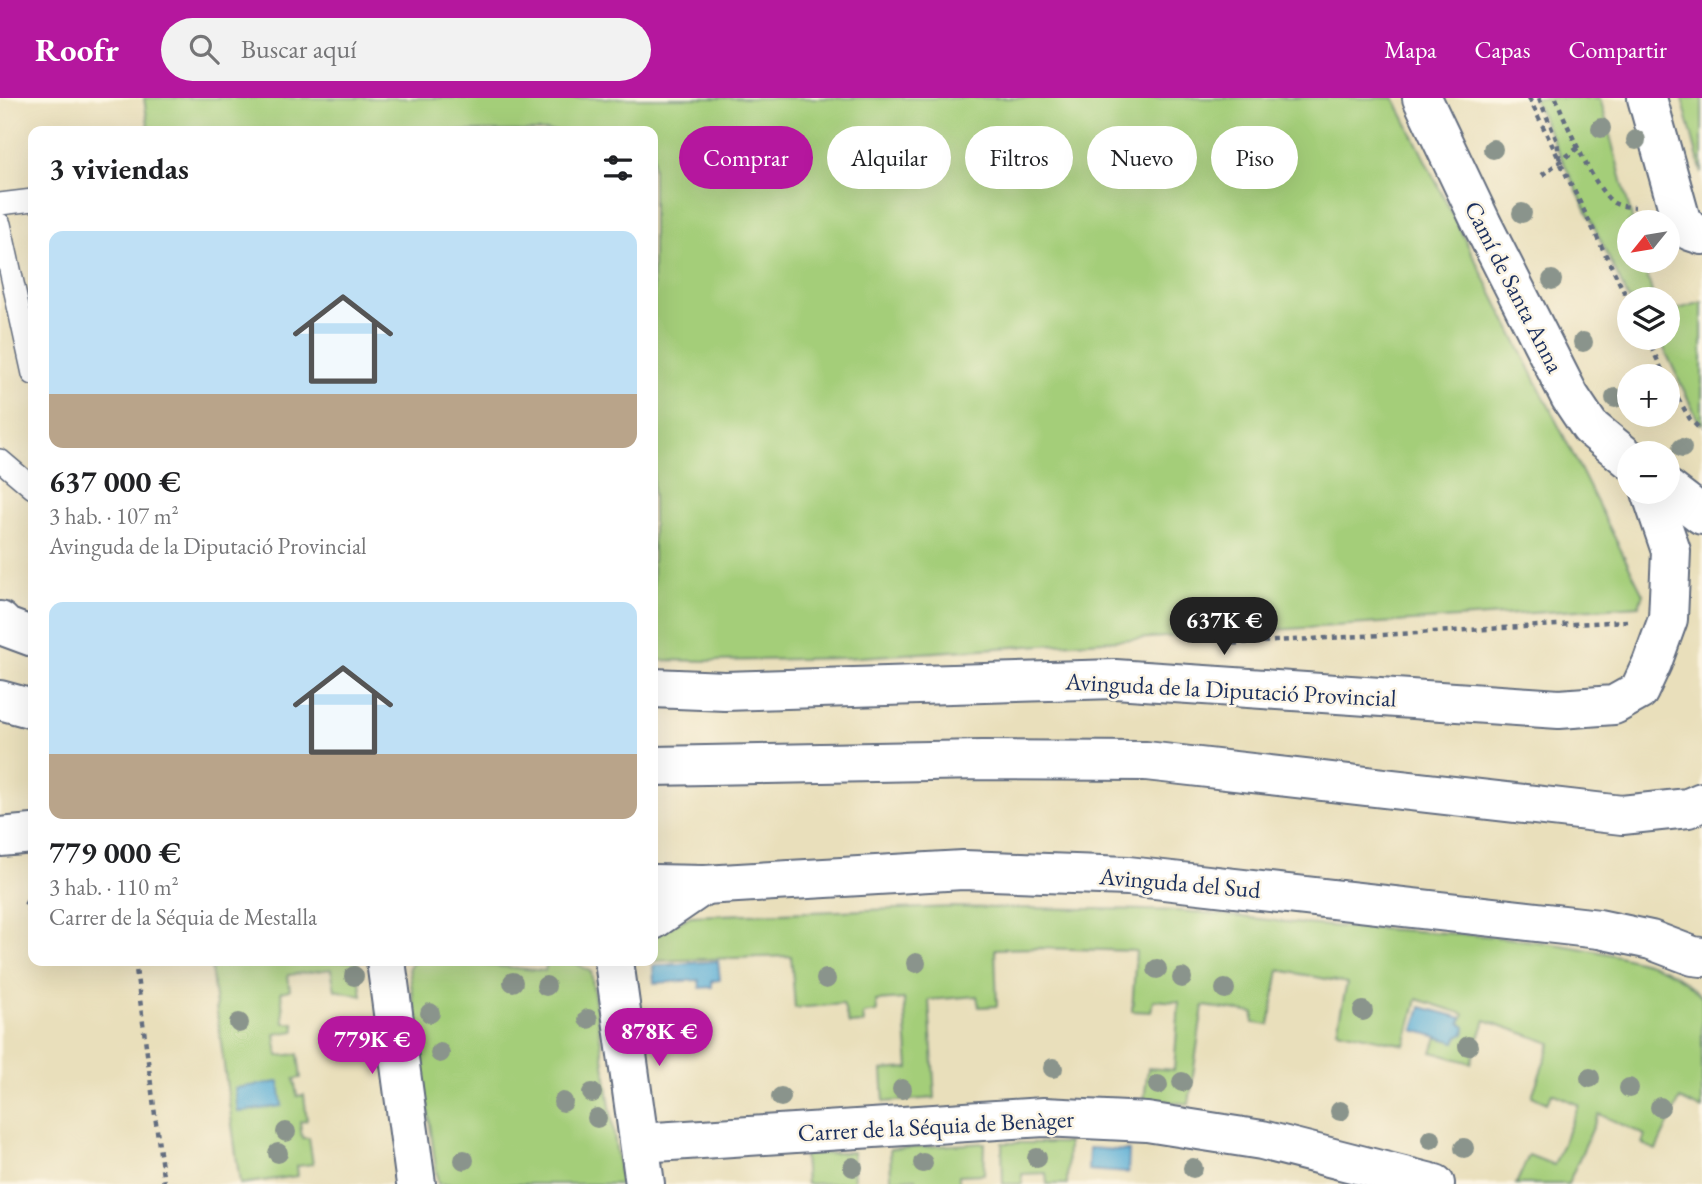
<!DOCTYPE html>
<html lang="es">
<meta charset="utf-8">
<style>
:root{--surface:#fff;--page:#f2f2f2;--text:#202124;--muted:#757577;--accent:#b5179e}
body{margin:0;font-family:"EB Garamond",serif;background:var(--page);color:var(--text);height:100vh;display:flex;flex-direction:column;font-size:26px;white-space:nowrap}
*{box-sizing:border-box;margin:0}
p{font-size:23px;color:var(--muted)}
.icon{flex:none;width:38px;height:38px;fill:none;stroke:currentColor;stroke-width:2;stroke-linecap:round;stroke-linejoin:round}
.map{position:relative;flex:1;overflow:hidden}
.side{position:absolute;left:28px;top:28px;width:630px;height:840px;display:flex;flex-direction:column;background:var(--surface);border-radius:14px;box-shadow:0 7px 28px #0002}
.side>*{flex:none}
.top-card{position:absolute;left:679px;top:28px;width:665px;height:63px;display:flex;gap:14px}
.needle{width:46px;rotate:240deg}
.tools{position:absolute;left:1617px;top:112px;display:grid;gap:14px}
.tools a{display:grid;place-items:center;width:63px;height:63px;border-radius:50%;background:var(--surface);box-shadow:0 7px 28px #0002;font-size:35px}
.price{position:absolute;translate:-50% -60px;padding:0 16px;border-radius:24px;background:var(--accent);color:#fff;font-size:23px;line-height:46px;filter:drop-shadow(0 2px 4px #0008)}
.price::after{content:'';position:absolute;left:50%;top:42px;width:21px;height:16px;margin-left:-10px;background:inherit;clip-path:polygon(0 0,100% 0,50% 100%)}
.price.current{background:#222;color:#fff}
ul{padding:0;list-style:none}
li{display:grid;align-content:center;gap:14px;height:371px;padding:0 21px}
li span{display:grid;place-items:center;height:217px;border-radius:14px;color:#555}
li>.icon{margin-inline-start:auto}
span .icon{width:126px;height:126px;fill:#fffc;stroke-width:1}
li b{font-size:30px}
h2{display:flex;justify-content:space-between;align-items:center;height:84px;padding:0 21px;font-size:30px}
.pill{padding:0 24px;border-radius:32px;background:var(--surface);box-shadow:0 7px 28px #0002;font-size:24px;line-height:63px}
.pill.current{background:var(--accent);color:#fff}
header{display:flex;align-items:center;gap:42px;box-sizing:border-box;height:98px;padding:0 35px;background:var(--accent);color:#fff}
header strong{font-size:33px}
nav{display:flex;gap:38px;margin-inline-start:auto;font-size:24px}
.search{width:490px;height:63px;background:var(--page);display:flex;align-items:center;gap:18px;box-sizing:border-box;padding:0 24px;border-radius:38px;color:var(--muted);font-size:26px}
.map>svg:first-child{display:block}
.green{fill:#a4ce79;stroke:#607e6c;stroke-width:2}
.water{fill:#59add5;stroke:#3a6e9a;stroke-width:2}
.lines{fill:none;stroke-linecap:round;stroke-linejoin:round}
.lane-casing{stroke:#636d7f;stroke-width:24}
.street-casing{stroke:#636d7f;stroke-width:42}
.secondary-casing{stroke:#636d7f;stroke-width:42}
.path{stroke:#636d7f;stroke-width:4.5;stroke-dasharray:5 5;stroke-linecap:butt}
.lane{stroke:#fff;stroke-width:21}
.street{stroke:#fff;stroke-width:38}
.secondary{stroke:#fff;stroke-width:38}
.tree{fill:#8a948c}
.labels{text-anchor:middle;stroke-width:5;stroke-linejoin:round;paint-order:stroke}
.street-label{font-size:24px;fill:#1b2f5e;stroke:#fcf5e5}
</style>
<header>
<strong>Roofr</strong>
<div class="search"><svg class="icon" aria-label="search" viewBox="0 0 24 24"><circle cx="10" cy="10" r="6"/><path d="M15 15l6 6"/></svg>Buscar aquí</div>
<nav><a>Mapa</a><a>Capas</a><a>Compartir</a></nav>
</header>
<div class="map">
<svg width="1702" height="1086" viewBox="0 0 1702 1086">
<rect width="100%" height="100%" fill="#fcf5e5"/>
<filter id="ink" filterUnits="userSpaceOnUse"><feTurbulence type="fractalNoise" baseFrequency=".0143" numOctaves="2"/><feDisplacementMap in="SourceGraphic" scale="14" xChannelSelector="R" yChannelSelector="G"/><feConvolveMatrix kernelMatrix="1 2 1 2 8 2 1 2 1" color-interpolation-filters="sRGB"/></filter>
<filter id="wash" filterUnits="userSpaceOnUse"><feTurbulence type="fractalNoise" baseFrequency=".00686" numOctaves="4" result="noise"/><feDisplacementMap in="SourceGraphic" scale="28" xChannelSelector="R" yChannelSelector="G"/><feGaussianBlur stdDeviation="1.57" result="paint"/><feColorMatrix in="noise" values="0 0 0 0 0 0 0 0 0 0 0 0 0 0 0 0 0 1.4 0 .05"/><feComposite in="paint" operator="in"/></filter>
<g filter="url(#wash)">
<rect width="100%" height="100%" fill="#e9dfbb"/>
<g class="green">
<polygon points="144,0 1394,0 1643,496 1639,508 844,560 715,563 653,562 653,33 149,33"/>
<polygon points="1533,0 1600,0 1633,124 1629,124 1629,163 1643,163 1654,201 1629,202"/>
<polygon points="1682,0 1702,0 1702,76"/>
<polygon points="1702,204 1702,326 1699,324 1659,240 1668,240 1668,214"/>
<path d="M 953,809 C 1027,811 1101,810 1176,813 C 1227,815 1278,825 1329,828 C 1431,834 1540,837 1639,863 C 1662,868 1688,882 1702,900 L 1702,1012 L 1680,1001 L 1656,1052 L 1642,1046 L 1645,1037 L 1599,1016 L 1568,1086 L 1516,1086 L 1529,1057 L 1554,1067 L 1579,1007 L 1552,995 L 1547,1005 L 1532,998 L 1551,945 L 1485,922 L 1471,965 L 1432,954 L 1437,939 L 1455,944 L 1457,939 L 1465,932 L 1460,925 L 1464,916 L 1417,901 L 1405,947 L 1337,932 L 1347,885 L 1279,872 L 1269,927 L 1253,925 L 1254,915 L 1203,908 L 1189,1006 L 1144,1001 L 1148,970 L 1174,972 L 1179,904 L 1153,902 L 1151,914 L 1132,913 L 1136,853 L 1040,850 L 995,851 L 997,908 L 979,909 L 977,898 L 929,902 L 935,1000 L 884,1004 L 882,972 L 909,970 L 904,901 L 876,903 L 877,914 L 863,916 L 864,925 L 849,926 L 843,906 L 795,910 L 791,858 L 653,863 L 653,838 L 691,818 Z"/>
<polygon points="210,863 357,863 362,898 335,892 331,871 288,877 290,892 281,894 284,925 294,925 295,933 275,936 278,958 298,956 301,980 294,981 297,998 304,997 307,1022 300,1024 302,1040 309,1040 313,1066 297,1068 298,1078 240,1086"/>
<polygon points="414,863 467,863 467,865 545,873 547,863 572,863 591,874 621,1086 438,1086 409,869"/>
<polygon points="985,1045 984,1076 959,1077 959,1086 916,1086 916,1080 891,1082 890,1051"/>
<polygon points="1002,1045 1068,1045 1067,1086 1047,1086 1046,1075 1022,1076 1022,1086 1003,1086"/>
<polygon points="853,1054 854,1085 806,1086 804,1057"/>
</g>
<g class="water">
<polygon points="718,863 720,882 712,883 712,889 700,890 699,882 654,885 653,868"/>
<polygon points="1421,909 1462,920 1460,925 1465,929 1464,936 1457,939 1455,944 1414,932"/>
<polygon points="279,984 282,1008 238,1014 235,990"/>
<polygon points="1089,1050 1129,1053 1128,1075 1088,1072"/>
</g>
</g>
<g filter="url(#ink)">
<g class="lines">
<g class="lane-casing">
<g id="lane">
<polyline points="0,106 33,102"/>
<polyline points="0,126 33,276"/>
<polyline points="0,362 33,390"/>
</g>
</g>
<g class="street-casing">
<g id="street">
<polyline points="1647,0 1681,122 1690,133 1702,137"/>
<polyline points="0,523 6,529 33,539"/>
<polyline points="653,590 725,593 1115,581 1559,611 1614,607 1639,593 1652,565 1668,521 1671,453 1651,394"/>
<polyline points="653,822 704,787"/>
<polyline points="386,863 416,1086"/>
<polyline points="614,863 645,1086"/>
<polyline points="640,1045 1044,1019 1147,1024 1262,1042 1435,1086"/>
</g>
</g>
<g class="secondary-casing">
<g id="secondary">
<polyline points="1422,0 1482,126 1570,299 1590,329 1629,361"/>
<polyline points="1668,391 1702,417"/>
<polyline points="0,602 33,611"/>
<polyline points="653,668 982,662 1146,663 1622,717 1688,710 1702,704"/>
<polyline points="0,739 33,736"/>
<polyline points="653,786 704,787 963,772 1128,778 1599,831 1651,842 1693,858 1702,859"/>
</g>
</g>
<g class="path">
<polyline points="1529,0 1558,59"/>
<polyline points="1539,0 1557,43 1560,64 1629,204"/>
<path d="M 1556,0 C 1565,23 1595,93 1614,105 C 1620,108 1628,109 1635,109"/>
<polyline points="1542,77 1579,49"/>
<polyline points="1647,240 1665,278"/>
<polyline points="1668,283 1690,321 1702,333"/>
<polyline points="1223,546 1627,523"/>
<polyline points="33,794 25,807 33,820"/>
<polyline points="135,863 164,1086"/>
</g>
<use href="#lane" class="lane"/>
<use href="#street" class="street"/>
<use href="#secondary" class="secondary"/>
</g>
<g class="tree">
<circle cx="1601" cy="30" r="10"/>
<circle cx="1636" cy="42" r="10"/>
<circle cx="1493" cy="51" r="10"/>
<circle cx="1522" cy="115" r="10"/>
<circle cx="1552" cy="182" r="10"/>
<circle cx="1583" cy="244" r="10"/>
<circle cx="1615" cy="300" r="10"/>
<circle cx="1682" cy="350" r="10"/>
<circle cx="916" cy="865" r="10"/>
<circle cx="1157" cy="871" r="10"/>
<circle cx="354" cy="878" r="10"/>
<circle cx="1182" cy="880" r="10"/>
<circle cx="826" cy="881" r="10"/>
<circle cx="513" cy="884" r="10"/>
<circle cx="546" cy="888" r="10"/>
<circle cx="1225" cy="891" r="10"/>
<circle cx="1363" cy="913" r="10"/>
<circle cx="430" cy="915" r="10"/>
<circle cx="588" cy="921" r="10"/>
<circle cx="239" cy="925" r="10"/>
<circle cx="1468" cy="948" r="10"/>
<circle cx="440" cy="955" r="10"/>
<circle cx="1053" cy="970" r="10"/>
<circle cx="1590" cy="980" r="10"/>
<circle cx="1182" cy="984" r="10"/>
<circle cx="1158" cy="987" r="10"/>
<circle cx="1629" cy="990" r="10"/>
<circle cx="902" cy="991" r="10"/>
<circle cx="592" cy="995" r="10"/>
<circle cx="781" cy="999" r="10"/>
<circle cx="563" cy="1004" r="10"/>
<circle cx="1660" cy="1009" r="10"/>
<circle cx="1340" cy="1013" r="10"/>
<circle cx="597" cy="1020" r="10"/>
<circle cx="286" cy="1034" r="10"/>
<circle cx="1431" cy="1041" r="10"/>
<circle cx="1464" cy="1050" r="10"/>
<circle cx="278" cy="1055" r="10"/>
<circle cx="1037" cy="1060" r="10"/>
<circle cx="464" cy="1062" r="10"/>
<circle cx="923" cy="1065" r="10"/>
<circle cx="853" cy="1069" r="10"/>
<circle cx="1193" cy="1070" r="10"/>
</g>
</g>
<g class="labels">
<g class="street-label">
<text transform="translate(1514 189) rotate(63)" y="8">Camí de Santa Anna</text>
<text transform="translate(1231 592) rotate(3)" y="8">Avinguda de la Diputació Provincial</text>
<text transform="translate(1180 785) rotate(5)" y="8">Avinguda del Sud</text>
<text transform="translate(936 1028) rotate(-3)" y="8">Carrer de la Séquia de Benàger</text>
</g>
</g>
</svg>
<div class="tools">
<a><svg class="needle" viewBox="-14 -14 28 28"><path d="M0-13l5 13h-10z" fill="#e53935"/><path d="M0 13l5-13h-10z" fill="#757577"/></svg></a>
<a><svg class="icon" aria-label="layers" viewBox="0 0 24 24"><path d="M12 4l9 5-9 5-9-5zM3 14l9 5 9-5"/></svg></a>
<a>+</a>
<a>−</a>
</div>
<b class="price current" style="left:1224px;top:559px">637K €</b>
<b class="price" style="left:659px;top:970px">878K €</b>
<b class="price" style="left:372px;top:978px">779K €</b>
<div class="top-card">
<a class="pill current">Comprar</a>
<a class="pill">Alquilar</a>
<a class="pill">Filtros</a>
<a class="pill">Nuevo</a>
<a class="pill">Piso</a>
</div>
<section class="side">
<h2>3 viviendas<svg class="icon" aria-label="filters" viewBox="0 0 24 24"><path d="M4 7h16M4 17h16"/><circle cx="9" cy="7" r="2"/><circle cx="15" cy="17" r="2"/></svg></h2>
<ul>
<li><span style="background:linear-gradient(#bfe0f5 75%,#b9a48a 0)"><svg class="icon" aria-label="home" viewBox="0 0 24 24"><path d="M3 11l9-7 9 7M6 9v11h12V9"/></svg></span><div><b>637 000 €</b><p>3 hab. · 107 m²</p><p>Avinguda de la Diputació Provincial</p></div></li>
<li><span style="background:linear-gradient(#bfe0f5 70%,#b9a48a 0)"><svg class="icon" aria-label="home" viewBox="0 0 24 24"><path d="M3 11l9-7 9 7M6 9v11h12V9"/></svg></span><div><b>779 000 €</b><p>3 hab. · 110 m²</p><p>Carrer de la Séquia de Mestalla</p></div></li>
</ul>
</section>
</div>
